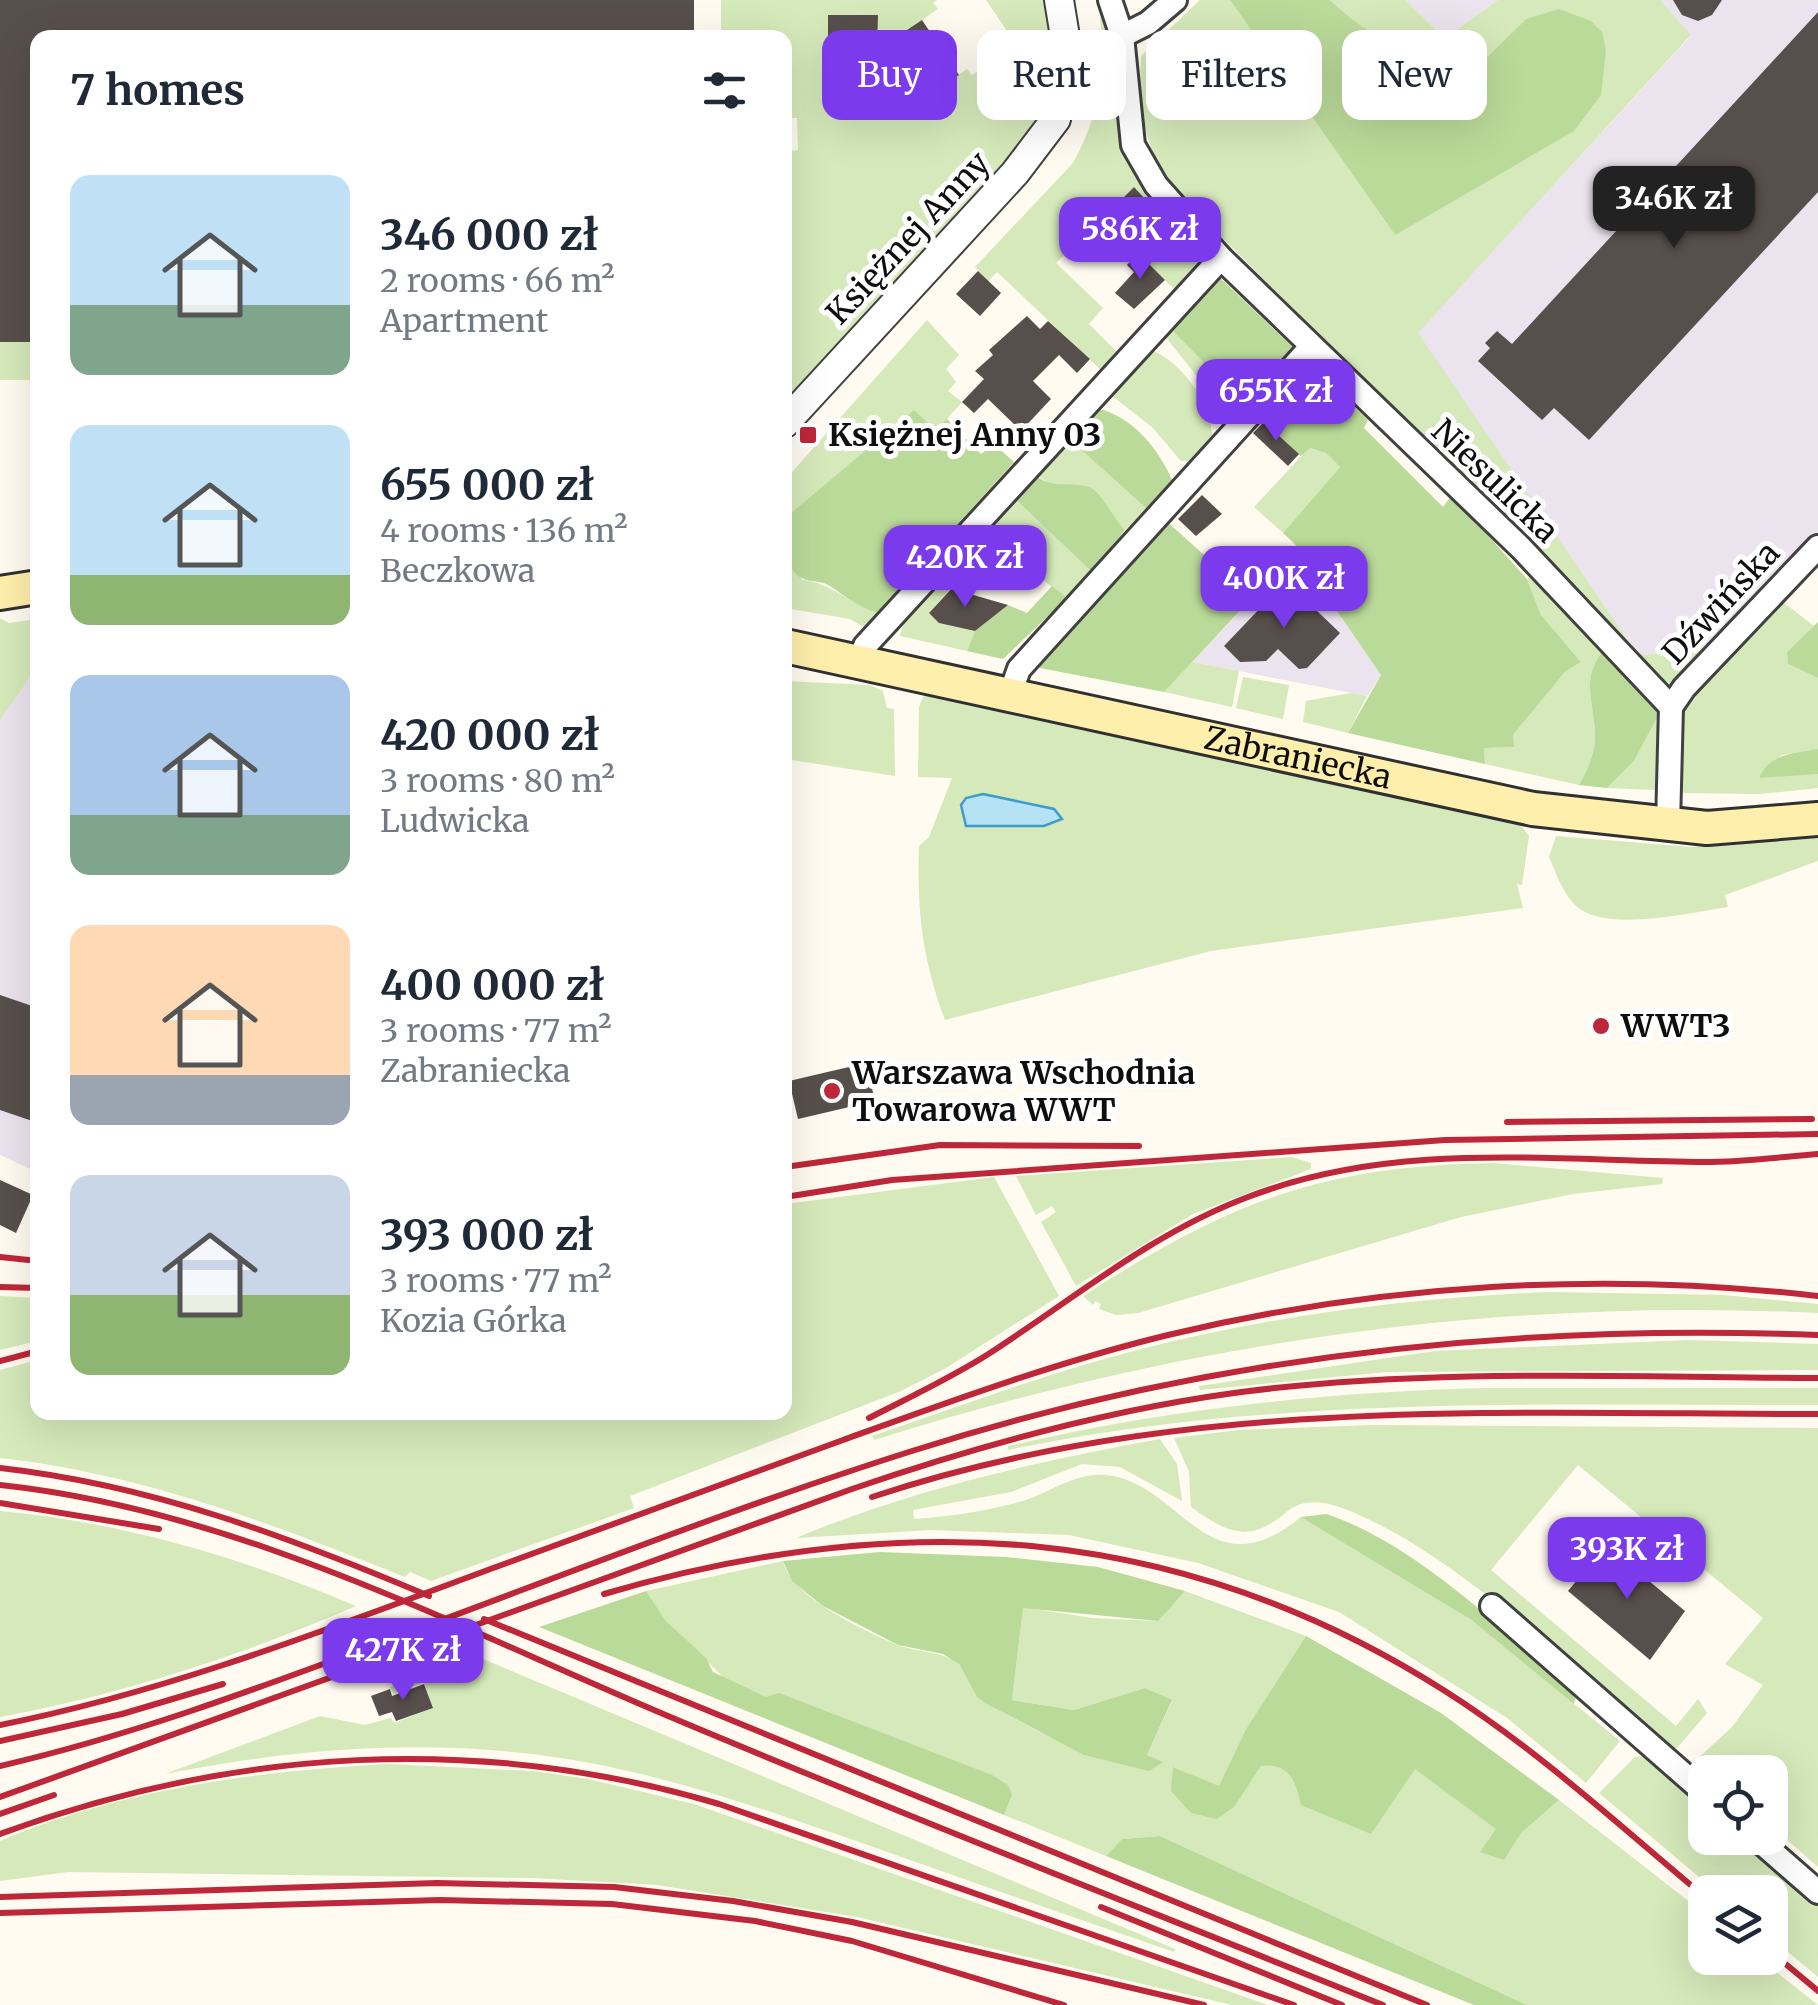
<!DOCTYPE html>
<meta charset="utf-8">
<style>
:root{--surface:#fff;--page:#f6f6f7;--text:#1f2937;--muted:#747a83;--accent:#7c3aed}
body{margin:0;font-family:Merriweather,serif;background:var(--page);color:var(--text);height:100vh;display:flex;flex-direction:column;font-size:38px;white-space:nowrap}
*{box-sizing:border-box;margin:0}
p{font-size:32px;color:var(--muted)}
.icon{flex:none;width:55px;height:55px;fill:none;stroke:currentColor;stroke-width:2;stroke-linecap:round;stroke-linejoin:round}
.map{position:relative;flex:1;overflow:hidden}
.sheet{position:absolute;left:30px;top:30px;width:762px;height:1390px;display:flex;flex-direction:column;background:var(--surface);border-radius:20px;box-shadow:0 10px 40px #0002}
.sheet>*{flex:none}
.banner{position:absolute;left:822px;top:30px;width:845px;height:90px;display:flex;gap:20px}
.controls{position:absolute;left:1688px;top:1755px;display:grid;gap:20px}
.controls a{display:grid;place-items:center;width:100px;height:100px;border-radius:20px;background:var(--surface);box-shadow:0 10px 40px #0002;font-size:50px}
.price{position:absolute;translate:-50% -85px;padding:0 22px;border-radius:20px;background:var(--accent);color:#fff;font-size:32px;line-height:65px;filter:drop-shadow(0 2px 5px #0008)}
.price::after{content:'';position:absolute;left:50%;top:60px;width:30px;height:22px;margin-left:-15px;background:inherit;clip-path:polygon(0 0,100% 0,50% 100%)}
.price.active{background:#222;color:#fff}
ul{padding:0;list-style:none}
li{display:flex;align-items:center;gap:30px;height:250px;padding:0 40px}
li span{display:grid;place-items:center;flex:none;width:280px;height:200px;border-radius:20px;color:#555}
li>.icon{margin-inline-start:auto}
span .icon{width:120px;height:120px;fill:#fffc;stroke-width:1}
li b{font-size:42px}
h2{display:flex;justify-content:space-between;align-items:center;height:120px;padding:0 40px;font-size:42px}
.tag{padding:0 35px;border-radius:20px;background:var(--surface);box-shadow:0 10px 40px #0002;font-size:35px;line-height:90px}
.tag.active{background:var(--accent);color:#fff}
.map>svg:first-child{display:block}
.industrial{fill:#ebe3ed}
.green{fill:#d5e9ba}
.forest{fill:#bada99}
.water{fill:#b5e2f5;stroke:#3d9ccc;stroke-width:2.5}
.building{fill:#574f4b}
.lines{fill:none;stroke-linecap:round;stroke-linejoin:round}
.minor-casing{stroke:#414141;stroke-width:28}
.tertiary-casing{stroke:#414141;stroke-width:32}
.secondary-casing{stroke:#303030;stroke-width:38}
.minor{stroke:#fff;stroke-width:22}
.tertiary{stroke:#fff;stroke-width:28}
.secondary{stroke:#feefac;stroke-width:32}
.rail{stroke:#bd2739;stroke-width:6}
.poi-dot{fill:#bd2739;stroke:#fff;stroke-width:4}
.labels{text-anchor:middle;stroke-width:10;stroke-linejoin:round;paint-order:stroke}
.street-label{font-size:32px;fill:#0e0e0e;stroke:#fff}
.poi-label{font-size:32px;font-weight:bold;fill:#0e0e0e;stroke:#fff;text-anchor:start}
</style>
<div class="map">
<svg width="1818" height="2005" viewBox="0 0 1818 2005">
<rect width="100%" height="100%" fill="#fffbf0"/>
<g class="industrial">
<polygon points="1405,0 1498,0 1445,38"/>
<polygon points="1660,0 1818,0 1818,534 1707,650 1638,655 1417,333 1691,36"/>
<polygon points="1297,553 1381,675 1367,696 1192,662"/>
<polygon points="37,667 37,1172 0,1155 0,721"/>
</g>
<g class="green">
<path d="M 721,0 L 937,0 L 933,3 L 938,9 L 890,42 L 927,97 L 967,69 L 972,75 L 999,57 L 995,51 L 1013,40 L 986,0 L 1043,0 C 1054,44 1054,85 1034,128 L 785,402 L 785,151 L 798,150 L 797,118 L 785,118 L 785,38 L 721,37 Z"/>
<path d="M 1200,0 L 1230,0 L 1395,235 L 1526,19 L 1482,62 C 1422,67 1373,40 1330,0 L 1405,0 L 1445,38 L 1498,0 L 1660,0 L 1691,35 L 1418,333 L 1638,655 L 1707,650 L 1673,684 L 1664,687 L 1647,673 L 1638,655 L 1165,180 C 1142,133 1139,108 1141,56 Z"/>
<path d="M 1100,17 C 1138,69 1107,141 1150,196 L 1146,200 L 1134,187 L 1056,263 L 1103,308 L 1089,324 L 1118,353 L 1101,370 L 997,272 L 988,281 L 975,267 L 1073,163 C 1099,117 1106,70 1100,17 Z"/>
<polygon points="1175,232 1203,264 1177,292 1146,261"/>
<polygon points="927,320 959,355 946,369 956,382 948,391 962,402 936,431 914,411 785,518 785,480"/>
<polygon points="1170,328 1211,370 1248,374 1263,384 1228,415 1164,335"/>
<rect x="0" y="342" width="35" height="38"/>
<path d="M 1151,350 C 1182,362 1211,403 1212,435 L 1189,461 L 1181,461 L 1153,428 L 1106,391 Z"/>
<polygon points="1068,438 1146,508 1125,530 1084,486 1053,486 1033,473"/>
<polygon points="1309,448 1326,453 1340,467 1283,533 1254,507"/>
<polygon points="1011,495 1092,572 1067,598 987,538 973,552 964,548"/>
<path d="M 785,552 L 802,580 C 831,583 849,603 877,613 L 864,627 L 850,619 L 785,608 Z"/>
<path d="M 1534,572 L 1607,647 C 1577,677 1596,704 1595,739 C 1594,756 1587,771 1579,785 L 1485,764 L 1484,748 L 1513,747 L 1513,735 L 1565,672 L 1581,662 L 1541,615 L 1527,579 Z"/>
<path d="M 959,579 L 929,613 L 939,623 L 975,631 L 967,651 L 900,636 C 905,612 933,582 959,579 Z"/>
<polygon points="1779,599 1814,626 1787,652 1788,664 1818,678 1818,749 1782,755 1759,777 1818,774 1818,788 1760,794 1684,793 1679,789 1681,718 1695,688"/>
<polygon points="0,618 9,623 37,619 37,667 0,721"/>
<polygon points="1192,662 1239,671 1232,707 1164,692"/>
<polygon points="1243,677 1289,685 1283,719 1236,708"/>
<polygon points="785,681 869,685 883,691 887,708 894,709 895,776 785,759"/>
<path d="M 934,691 L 1516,819 L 1529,836 L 1522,885 L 1517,884 L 1523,908 L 1211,951 L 945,1020 C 922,958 917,912 919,846 L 929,837 L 952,778 L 918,777 L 919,707 L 923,697 Z"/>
<polygon points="1351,693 1367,696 1348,733 1303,722 1306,701"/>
<polygon points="1659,714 1655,790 1607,788 1634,761"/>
<path d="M 1556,836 L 1692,847 L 1818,836 L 1818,861 L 1725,895 L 1728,907 C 1692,912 1604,934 1575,905 C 1562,892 1556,873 1549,857 Z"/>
<polygon points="1292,1157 1311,1163 1311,1169 1193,1214 1076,1286 1041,1222 1056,1212 1052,1206 1036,1215 1016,1176"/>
<path d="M 1493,1163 L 1663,1178 L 1662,1184 L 1573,1194 L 1461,1217 L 1138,1313 L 1116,1315 L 1099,1309 L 1101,1304 L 1095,1301 L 1093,1305 L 1083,1296 C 1228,1203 1319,1166 1493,1163 Z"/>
<path d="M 994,1177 L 1059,1296 L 946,1368 L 901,1391 L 630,1496 L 634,1508 L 431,1581 L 410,1572 L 405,1577 C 273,1524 143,1474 0,1458 L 0,1370 L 37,1360 L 38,1412 L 785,1412 L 785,1204 Z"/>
<path d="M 1549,1292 L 1723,1295 L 1818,1304 L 1818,1313 C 1495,1297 1182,1343 874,1440 L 872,1436 C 961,1406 1050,1372 1141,1349 C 1275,1315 1412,1298 1549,1292 Z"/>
<polygon points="0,1296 37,1298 37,1341 0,1350"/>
<polygon points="1688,1340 1818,1344 1818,1370 1387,1372 1200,1390 1199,1386 1435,1351"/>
<path d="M 1488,1388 L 1818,1388 L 1818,1405 C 1547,1406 1275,1394 1008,1450 L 1008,1446 C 1167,1409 1324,1392 1488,1388 Z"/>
<path d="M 1372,1425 L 1818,1428 L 1818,1867 L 1770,1825 L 1770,1772 L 1708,1772 L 1695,1761 L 1732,1727 L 1763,1685 L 1725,1664 L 1763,1618 L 1578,1465 L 1491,1570 L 1676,1726 L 1698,1699 L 1707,1713 L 1677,1748 L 1670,1749 C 1582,1677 1460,1558 1357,1514 C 1339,1506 1317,1498 1298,1505 C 1289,1508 1282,1517 1273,1522 C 1242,1543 1218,1526 1191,1507 L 1189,1472 L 1174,1438 L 1238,1430 Z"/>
<path d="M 1160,1439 L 1177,1464 L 1182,1501 L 1120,1467 L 1082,1464 L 1011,1492 L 913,1510 L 914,1519 C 947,1517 987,1511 1019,1502 C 1049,1494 1074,1472 1106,1475 C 1183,1483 1206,1594 1301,1517 L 1312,1521 L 1470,1619 L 1620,1741 L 1586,1783 L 1507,1718 L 1339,1612 L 1198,1563 L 1069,1535 L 931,1530 L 796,1538 C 913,1489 1035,1462 1160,1439 Z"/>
<path d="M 0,1511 C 122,1522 243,1558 356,1606 C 243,1655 121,1695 0,1717 Z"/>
<path d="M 783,1561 C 790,1596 866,1632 898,1645 C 918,1653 939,1650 957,1663 C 973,1675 970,1693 988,1704 C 1042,1734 1098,1768 1162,1763 L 1147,1755 L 1172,1701 L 1145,1688 L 1074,1710 L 1012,1700 L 1023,1607 L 1092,1618 L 1157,1621 L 1185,1591 L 1306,1636 L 1246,1729 L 1219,1787 L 1174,1767 L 1235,1806 L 1261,1766 C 1280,1764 1287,1770 1297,1786 L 1415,1768 L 1497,1829 L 1521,1833 L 1559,1800 L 1705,1914 L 1705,1958 L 1759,1958 L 1818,2005 L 1527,2005 L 1160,1836 L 1122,1839 L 1106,1856 L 1004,1815 L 1012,1795 L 728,1682 L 666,1621 L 646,1591 Z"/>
<path d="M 476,1656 L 1175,1949 L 1174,1952 C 1076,1918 977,1884 879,1849 C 786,1817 693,1783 595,1764 C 454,1736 305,1746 165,1774 L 320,1716 L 365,1725 L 391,1718 L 394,1723 L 433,1708 L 424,1682 L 393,1694 L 390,1687 Z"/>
<polygon points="1644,1756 1705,1811 1705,1838 1736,1838 1818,1904 1818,1977 1770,1937 1770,1892 1717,1892 1599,1793 1635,1757"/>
<path d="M 388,1764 L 533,1771 L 588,1779 L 694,1804 L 1268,2005 L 1232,2005 L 857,1917 L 657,1885 L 533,1878 L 68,1872 L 0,1881 L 0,1841 C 121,1789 258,1771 388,1764 Z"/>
</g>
<g class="forest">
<path d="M 1230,0 L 1330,0 C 1373,40 1422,67 1482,62 L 1526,19 L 1559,9 L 1591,21 L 1602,32 L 1606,50 L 1601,95 L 1574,131 L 1395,235 Z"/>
<polygon points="1217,275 1296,350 1263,384 1248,374 1211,370 1170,328"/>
<polygon points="1307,362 1368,420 1364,428 1443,507 1452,495 1527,579 1541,615 1581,662 1565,672 1513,735 1514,747 1484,748 1485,764 1348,733 1381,675 1297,553 1299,548 1283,533 1340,467 1326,453 1310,448 1301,456 1258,416"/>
<path d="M 914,410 L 935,430 L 947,419 L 981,454 L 994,444 L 1014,462 L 877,613 C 857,606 846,597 830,586 C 823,581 814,582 807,580 C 782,574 785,538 785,518 Z"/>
<path d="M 1104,410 C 1137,422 1158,449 1172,480 L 1146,508 L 1068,438 L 1094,411 Z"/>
<path d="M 1033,473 C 1052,491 1067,480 1089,487 C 1100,490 1113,518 1125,530 L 1092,572 L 1011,495 Z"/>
<polygon points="1164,519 1252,598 1164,692 1030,666"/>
<polygon points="1052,586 1067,598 1003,659 967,651 975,631 1008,605 1027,613"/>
<polygon points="1818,622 1818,678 1788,664 1787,652"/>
<path d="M 1607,647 L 1659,714 L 1634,761 L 1607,788 L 1579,785 C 1587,771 1594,756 1595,739 C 1596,704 1577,677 1607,647 Z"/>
<path d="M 1818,749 L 1818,774 L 1759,778 C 1769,754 1794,753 1818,749 Z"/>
<path d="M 1326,1514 C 1415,1543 1505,1632 1576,1693 L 1574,1704 L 1470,1619 L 1301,1517 Z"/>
<polygon points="880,1552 1006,1557 1098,1567 1185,1591 1158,1621 1023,1608 1012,1700 1074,1710 1145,1688 1172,1700 1147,1755 1163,1762 1149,1771 1084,1755 987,1704 977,1697 960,1665 943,1654 898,1645 823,1606 792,1581 783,1561"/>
<polygon points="646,1591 666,1621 706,1658 713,1672 766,1697 779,1693 992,1775 1008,1785 1012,1795 1004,1815 539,1627"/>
<path d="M 1306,1636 L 1441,1713 L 1559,1800 L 1521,1833 L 1504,1860 L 1480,1852 L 1496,1829 L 1415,1769 L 1371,1834 L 1301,1805 C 1296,1781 1289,1763 1261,1766 L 1235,1806 L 1217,1819 L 1191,1813 L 1171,1791 L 1173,1767 L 1219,1786 L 1246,1729 Z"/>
<polygon points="1160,1836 1527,2005 1474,2005 1106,1856 1122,1839"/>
</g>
<polygon class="water" points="983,794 1054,809 1062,819 1044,826 966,826 961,805 966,798"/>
<g class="building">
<polygon points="0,0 694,0 694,38 38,38 38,342 0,342"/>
<polygon points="1673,0 1722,0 1712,15 1698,21 1682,15"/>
<polygon points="1818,12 1818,192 1589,440 1554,408 1542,420 1478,361 1490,348 1485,343 1497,331 1512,344"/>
<polygon points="828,15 878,15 877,50 922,20 959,75 926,97 897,54 828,53"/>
<polygon points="1134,187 1146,200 1123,224 1111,210"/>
<polygon points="1138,253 1165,280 1134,309 1115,293 1134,272 1127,265"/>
<polygon points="978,271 1001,293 980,316 956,294"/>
<polygon points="1027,316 1040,329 1048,321 1090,359 1077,373 1059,355 1033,381 1051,399 1021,431 988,399 974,413 962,402 984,379 975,371 993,355 989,350"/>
<polygon points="1264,422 1299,454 1288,466 1253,433"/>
<polygon points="1202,495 1222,514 1196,536 1178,519"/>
<polygon points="1286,581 1340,633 1307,668 1299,669 1278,649 1266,661 1240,662 1224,646"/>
<polygon points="955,585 970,594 1008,605 975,631 939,623 929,613"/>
<polygon points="0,995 38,1008 38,1123 0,1110"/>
<polygon points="866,1063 875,1101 798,1119 789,1081"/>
<polygon points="0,1180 33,1195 16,1233 0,1225"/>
<polygon points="1606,1545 1685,1611 1650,1660 1568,1591"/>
<polygon points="424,1684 433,1708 396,1721 392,1712 379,1716 371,1696 390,1689 392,1696"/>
</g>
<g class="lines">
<g class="minor-casing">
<g id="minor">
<polyline points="1110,0 1122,36 1133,145 1156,185 1221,258 1521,548 1671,707"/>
<polyline points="1122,36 1148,23 1175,0"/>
<polyline points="859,661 865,646 1221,258"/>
<polyline points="1010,694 1019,669 1311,347"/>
<polyline points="1668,825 1671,707 1684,688 1818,547"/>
<polyline points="1492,1606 1705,1793"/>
<polyline points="1756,1838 1818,1892"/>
</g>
</g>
<g class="tertiary-casing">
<polyline id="tertiary" points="785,423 1015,173 1056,119 1068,55 1059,0"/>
</g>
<g class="secondary-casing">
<g id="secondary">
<polyline points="0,593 38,587"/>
<path id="s1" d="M 785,646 L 1533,809 L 1707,828 L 1818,819"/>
</g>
</g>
<use href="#minor" class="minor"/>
<use href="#tertiary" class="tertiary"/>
<use href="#secondary" class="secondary"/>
<g class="rail">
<polyline points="1507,1122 1812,1119"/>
<polyline points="785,1167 940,1145 1139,1146"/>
<polyline points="785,1197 892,1180 1445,1140 1818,1134"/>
<polyline points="0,1257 38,1261"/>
<polyline points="0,1287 38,1288"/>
<polyline points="0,1361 38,1351"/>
<path d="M 869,1418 C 910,1397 951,1378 990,1353 C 1075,1298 1152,1233 1248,1197 C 1396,1140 1550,1161 1705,1162 C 1743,1162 1780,1157 1818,1154"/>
<path d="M 0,1468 C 152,1485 289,1537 429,1596"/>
<path d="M 0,1485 C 236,1510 452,1625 668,1716 C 905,1816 1145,1909 1383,2005"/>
<path d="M 872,1497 C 1177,1395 1501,1414 1818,1414"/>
<polyline points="0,1503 159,1529"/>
<path d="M 604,1594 C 901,1507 1179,1522 1445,1691 C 1538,1750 1621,1827 1705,1897"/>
<polyline points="484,1619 1427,2005"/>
<path d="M 0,1725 C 171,1691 333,1627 496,1567 C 612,1524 728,1482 843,1440 C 951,1401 1057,1362 1168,1335 C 1380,1284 1602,1271 1818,1296"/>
<polyline points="0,1741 122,1714 223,1684"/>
<path d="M 0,1766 C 126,1737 248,1692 369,1647 C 549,1581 729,1509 912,1451 C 1206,1357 1511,1323 1818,1335"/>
<path d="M 0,1797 L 852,1489 C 977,1446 1103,1411 1234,1393 C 1419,1368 1630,1377 1818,1378"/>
<polyline points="0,1814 54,1795"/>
<path d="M 0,1834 C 234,1748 479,1733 719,1804 L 1294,2005"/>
<polyline points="0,1897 437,1883 614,1887 733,1901 852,1922 1204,2005"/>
<polyline points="1101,1907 1342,2005"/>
<polyline points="0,1913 440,1900 612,1904 755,1921 852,1941 1064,2005"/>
<polyline points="1770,1951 1818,1991"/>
</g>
</g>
<g class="poi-dot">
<rect x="798" y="425" width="20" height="20" rx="5"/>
<circle cx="1601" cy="1026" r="10"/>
<circle cx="832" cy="1091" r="10"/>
</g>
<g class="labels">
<g class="street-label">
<text transform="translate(908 238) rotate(-47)" y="11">Księżnej Anny</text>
<text transform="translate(1495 481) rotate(44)" y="11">Niesulicka</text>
<text transform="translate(1721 603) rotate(-47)" y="11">Dźwińska</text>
<text dy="11" stroke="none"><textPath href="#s1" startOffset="525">Zabraniecka</textPath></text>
</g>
<g class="poi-label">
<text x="828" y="446">Księżnej Anny 03</text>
<text x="1621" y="1037">WWT3</text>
<text x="852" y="1084">Warszawa Wschodnia<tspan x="852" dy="37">Towarowa WWT</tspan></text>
</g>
</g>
</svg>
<div class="controls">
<a><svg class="icon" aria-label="locate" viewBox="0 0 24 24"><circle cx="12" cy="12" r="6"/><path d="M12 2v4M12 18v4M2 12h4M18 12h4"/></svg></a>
<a><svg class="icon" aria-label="layers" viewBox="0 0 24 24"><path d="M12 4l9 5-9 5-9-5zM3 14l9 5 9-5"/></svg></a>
</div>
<b class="price active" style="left:1674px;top:251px">346K zł</b>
<b class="price" style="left:1140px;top:282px">586K zł</b>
<b class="price" style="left:1276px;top:444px">655K zł</b>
<b class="price" style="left:965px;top:610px">420K zł</b>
<b class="price" style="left:1284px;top:631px">400K zł</b>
<b class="price" style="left:1627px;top:1602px">393K zł</b>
<b class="price" style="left:403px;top:1703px">427K zł</b>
<div class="banner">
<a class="tag active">Buy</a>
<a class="tag">Rent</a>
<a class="tag">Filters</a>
<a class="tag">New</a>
</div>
<section class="sheet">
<h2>7 homes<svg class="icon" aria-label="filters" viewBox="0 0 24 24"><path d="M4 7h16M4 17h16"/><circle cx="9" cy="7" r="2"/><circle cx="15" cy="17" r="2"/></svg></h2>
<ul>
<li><span style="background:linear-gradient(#bfe0f5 65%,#7fa58c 0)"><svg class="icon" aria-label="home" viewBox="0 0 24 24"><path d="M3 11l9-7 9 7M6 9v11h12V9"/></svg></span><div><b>346 000 zł</b><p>2 rooms · 66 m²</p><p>Apartment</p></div></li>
<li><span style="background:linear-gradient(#bfe0f5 75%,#8fb573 0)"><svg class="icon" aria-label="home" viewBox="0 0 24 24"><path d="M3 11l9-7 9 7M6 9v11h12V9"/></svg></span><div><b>655 000 zł</b><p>4 rooms · 136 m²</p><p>Beczkowa</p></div></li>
<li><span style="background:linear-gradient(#a9c7e8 70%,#7fa58c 0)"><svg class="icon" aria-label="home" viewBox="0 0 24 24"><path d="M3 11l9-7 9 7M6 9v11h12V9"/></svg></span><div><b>420 000 zł</b><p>3 rooms · 80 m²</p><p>Ludwicka</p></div></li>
<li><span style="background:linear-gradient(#ffd9b3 75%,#9aa5b1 0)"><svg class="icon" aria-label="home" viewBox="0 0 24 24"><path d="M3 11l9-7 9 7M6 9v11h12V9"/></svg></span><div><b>400 000 zł</b><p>3 rooms · 77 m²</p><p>Zabraniecka</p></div></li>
<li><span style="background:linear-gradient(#c9d6e8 60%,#8fb573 0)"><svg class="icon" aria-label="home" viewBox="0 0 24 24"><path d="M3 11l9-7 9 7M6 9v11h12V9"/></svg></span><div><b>393 000 zł</b><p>3 rooms · 77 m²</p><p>Kozia Górka</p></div></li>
</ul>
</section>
</div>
